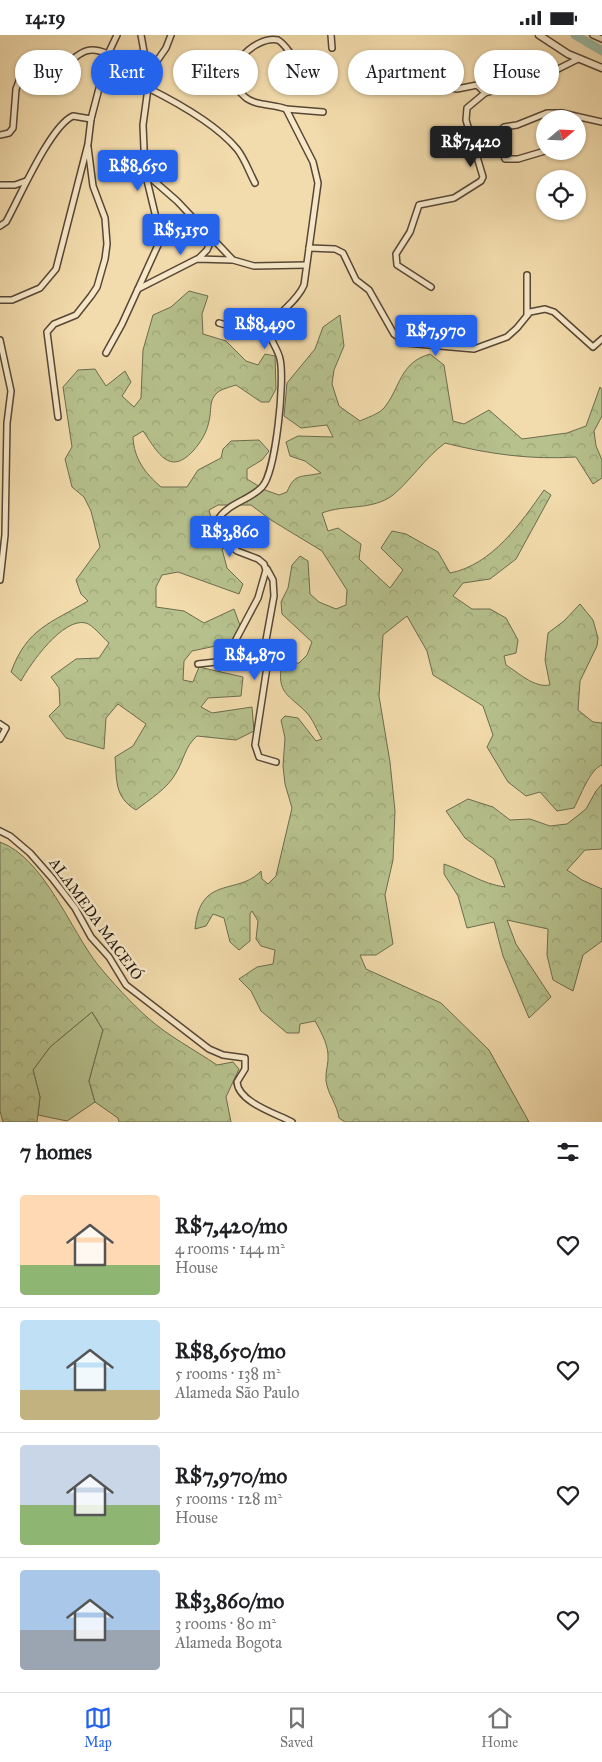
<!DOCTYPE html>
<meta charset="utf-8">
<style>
:root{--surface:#fff;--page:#f6f6f6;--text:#202124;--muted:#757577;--line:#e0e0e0;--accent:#2563eb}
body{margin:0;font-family:"IM FELL Great Primer",serif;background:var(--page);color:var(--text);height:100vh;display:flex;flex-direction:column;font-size:19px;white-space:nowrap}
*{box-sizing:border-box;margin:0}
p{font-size:16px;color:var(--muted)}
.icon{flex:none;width:28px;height:28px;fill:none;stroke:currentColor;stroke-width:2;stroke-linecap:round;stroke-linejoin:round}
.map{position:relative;height:1087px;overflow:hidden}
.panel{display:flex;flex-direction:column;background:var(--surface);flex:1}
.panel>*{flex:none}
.banner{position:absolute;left:15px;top:15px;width:572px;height:45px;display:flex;gap:10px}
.needle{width:32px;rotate:71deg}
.fabs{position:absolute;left:536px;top:75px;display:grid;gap:10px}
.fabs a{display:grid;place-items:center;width:50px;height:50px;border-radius:50%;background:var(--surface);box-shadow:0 1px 4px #0004;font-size:25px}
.price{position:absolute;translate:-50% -42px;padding:0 11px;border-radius:5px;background:var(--accent);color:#fff;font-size:16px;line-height:32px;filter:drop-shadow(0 1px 2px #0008)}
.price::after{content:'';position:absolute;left:50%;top:30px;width:15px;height:11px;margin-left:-8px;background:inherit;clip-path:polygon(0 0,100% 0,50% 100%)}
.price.selected{background:#222;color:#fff}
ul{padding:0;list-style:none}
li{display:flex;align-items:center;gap:15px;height:125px;padding:0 20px}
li+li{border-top:1px solid var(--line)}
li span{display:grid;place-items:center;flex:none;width:140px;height:100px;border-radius:5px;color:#555}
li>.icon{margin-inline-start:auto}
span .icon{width:60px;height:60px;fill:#fffc;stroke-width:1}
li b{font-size:21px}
h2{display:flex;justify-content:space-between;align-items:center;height:60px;padding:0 20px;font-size:21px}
.chip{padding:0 18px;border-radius:22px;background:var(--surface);box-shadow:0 1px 4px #0004;font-size:18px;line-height:45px}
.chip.selected{background:var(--accent);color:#fff}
.status{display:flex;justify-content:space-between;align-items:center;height:35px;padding:0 25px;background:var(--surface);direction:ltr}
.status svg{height:14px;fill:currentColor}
.dock{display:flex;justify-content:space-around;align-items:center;height:70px;border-top:1px solid var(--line);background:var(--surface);font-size:14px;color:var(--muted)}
.dock a{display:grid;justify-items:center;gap:2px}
.dock .selected{color:var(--accent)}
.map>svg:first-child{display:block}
.green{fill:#b6c18d;stroke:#6c6c4e}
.forest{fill:url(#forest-crowns);stroke:#6c6c4e}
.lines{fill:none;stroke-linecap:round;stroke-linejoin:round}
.river{stroke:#9cbba7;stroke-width:9}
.minor-casing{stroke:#574736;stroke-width:8}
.tertiary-casing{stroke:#574736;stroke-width:9}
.minor{stroke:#f7e8c9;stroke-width:5}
.tertiary{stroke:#f7e8c9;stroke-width:6}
.labels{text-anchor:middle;stroke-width:5;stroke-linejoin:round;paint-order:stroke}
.street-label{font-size:15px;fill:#23160f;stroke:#f7e8c9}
</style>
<div class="status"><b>14:19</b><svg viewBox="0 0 49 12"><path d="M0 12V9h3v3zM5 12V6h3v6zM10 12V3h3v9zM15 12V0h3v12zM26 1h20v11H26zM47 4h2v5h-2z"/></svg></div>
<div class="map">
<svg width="602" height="1087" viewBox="0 0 602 1087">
<defs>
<pattern id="forest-crowns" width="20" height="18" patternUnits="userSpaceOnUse" patternTransform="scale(1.25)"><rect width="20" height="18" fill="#b6c18d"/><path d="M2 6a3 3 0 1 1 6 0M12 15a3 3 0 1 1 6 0" fill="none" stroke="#9ca578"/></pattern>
</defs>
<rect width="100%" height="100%" fill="#f2dbac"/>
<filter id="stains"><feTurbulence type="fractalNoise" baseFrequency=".004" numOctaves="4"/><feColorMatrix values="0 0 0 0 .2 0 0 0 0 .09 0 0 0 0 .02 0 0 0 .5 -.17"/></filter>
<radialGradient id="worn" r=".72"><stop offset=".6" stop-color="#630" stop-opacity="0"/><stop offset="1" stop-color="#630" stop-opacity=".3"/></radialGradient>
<polygon class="green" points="92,977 103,995 89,1046 95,1067 67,1086 38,1080 40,1062 33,1035 50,1012"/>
<g class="forest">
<path d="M 189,256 L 208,261 L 202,279 L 203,299 L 226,306 L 246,326 L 258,330 L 265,319 L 275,321 L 276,354 L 269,367 L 261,367 L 236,350 C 230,352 222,354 218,357 C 208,365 212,376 209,386 C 207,397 201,407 193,416 C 169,442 157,416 143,396 L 133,402 C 134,424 145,438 161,452 L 187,452 L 198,435 L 221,423 L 223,414 L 231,406 L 259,405 L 269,416 L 262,425 L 247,434 L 247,444 L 265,455 L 279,460 L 287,457 C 295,437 301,443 321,438 L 305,426 L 290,421 L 286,407 L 298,401 L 333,402 L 327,390 L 301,393 L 284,381 L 287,348 L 315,314 L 323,292 L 340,280 L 344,311 L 334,335 L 332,349 L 339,371 L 360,386 C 366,383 379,379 384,373 C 401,352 399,328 430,319 L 444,330 L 453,386 L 464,389 L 489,375 L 522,404 L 567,398 L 586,391 L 600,352 L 602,355 L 602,381 L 594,396 L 596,411 L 602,425 L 602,443 L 593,449 L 576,422 C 531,425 488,419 445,408 C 425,423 410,446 393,460 C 372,476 345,469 322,478 L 328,496 L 338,493 L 361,509 L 359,524 L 390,553 L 403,535 L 381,513 L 392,496 L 406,499 L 438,517 L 450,538 C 492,530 521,488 544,455 L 551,460 L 516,524 L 490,544 L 463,548 L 453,561 L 472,574 L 490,574 L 506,583 L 518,605 L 516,618 L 504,621 L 506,630 C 519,638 534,653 550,650 L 545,625 L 548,598 L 564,586 L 580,569 L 593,585 L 598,603 L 597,611 L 580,646 L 578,675 L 593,687 L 602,688 L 602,730 C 590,734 580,762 574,773 L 557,776 L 540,757 L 526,761 L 508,747 L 487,712 L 493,700 L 483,671 L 433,640 L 427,616 L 407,581 L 383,600 L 379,661 L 390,727 L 395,776 L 393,825 L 385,860 L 393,909 L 376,920 L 360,920 L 366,934 L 441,968 L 489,1015 L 529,1087 L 345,1087 L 339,1083 C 337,1069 328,1060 326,1046 C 325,1037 329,1028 328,1019 C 327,1007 320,995 315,986 L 300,989 L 299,998 L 287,998 L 261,976 L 251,956 L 239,944 L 257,932 L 273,929 L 275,915 L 261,911 L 256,904 L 258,886 L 252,876 L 250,879 L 250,906 L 239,915 L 230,907 L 224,883 L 213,879 L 206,891 L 195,894 C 200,839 238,861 261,836 L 262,844 L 268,849 L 276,841 L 292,773 L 285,749 L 283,731 L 285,703 L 281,685 L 285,681 L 298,683 L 316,706 L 322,704 C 317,696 313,684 306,677 C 289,660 276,658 282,629 L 299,628 L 307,620 L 312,607 L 282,579 L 281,567 L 288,553 L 292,530 L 300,521 L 308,526 L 310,559 L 319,567 L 336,574 L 346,570 L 347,555 L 322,516 L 271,485 L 251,470 L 218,470 L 209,475 C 213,491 217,498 231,506 L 233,511 L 222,514 L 227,533 L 243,549 L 239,559 L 178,537 L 162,540 L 156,552 L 156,572 L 184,576 L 204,588 L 234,574 L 242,596 L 230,608 L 192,616 L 184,626 L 183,645 L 193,647 L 199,632 L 243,642 L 241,661 L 208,663 L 201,672 L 212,678 L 252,672 L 254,696 L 236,705 L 197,701 C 185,711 184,725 176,738 C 168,753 149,765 136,775 C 114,762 117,745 115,722 L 133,711 L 146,689 L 118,669 L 106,683 L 104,714 L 66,703 L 49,681 L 60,670 L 59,653 L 51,642 L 76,624 L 99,623 L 109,608 C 103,603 93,590 86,588 C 63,582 30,629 21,646 L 11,637 C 27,593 51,588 88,566 L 81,559 L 76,545 L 100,512 L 91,476 L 84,462 L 72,452 L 65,424 L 72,412 L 63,352 L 78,335 L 95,334 L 106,351 L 125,336 L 131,347 L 122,361 L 134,372 L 141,363 L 143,315 L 153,280 L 171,272 Z"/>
<path d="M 602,749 L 602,814 L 585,815 L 567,835 L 582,845 L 602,854 L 602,906 L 583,920 L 573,956 L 553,945 L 547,920 L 548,894 L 507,885 L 516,909 L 551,962 L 529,983 L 503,921 L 494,887 L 467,893 L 458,861 L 444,839 L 444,829 C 465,836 482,849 505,852 L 494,824 L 465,803 L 446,776 L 468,764 L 493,772 L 510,785 L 530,784 L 550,791 L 567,789 L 586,774 L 596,756 Z"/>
<path d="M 0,807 C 44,823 71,896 98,930 C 113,948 131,968 148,983 C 168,1001 195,1015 217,1030 L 233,1027 L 239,1034 L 226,1062 L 231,1087 L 119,1087 L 118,1083 L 95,1067 L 89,1046 L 103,995 L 92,977 L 50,1012 L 33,1035 L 40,1062 L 37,1087 L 3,1087 L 0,1076 Z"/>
</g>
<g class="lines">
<polyline class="river" points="575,0 602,16"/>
<g class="minor-casing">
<g id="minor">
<polyline points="141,0 148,39"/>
<polyline points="331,0 332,13"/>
<polyline points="593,0 602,4"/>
<polyline points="380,27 433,43 451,53 457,54 477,50 485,58"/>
<path d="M 148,53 C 176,67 217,90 237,114 C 245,124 249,137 255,148"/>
<polyline points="286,74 323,77"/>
<path d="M 0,100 L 9,98 L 13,93 L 16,54 L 23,36 C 33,30 43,34 54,33 C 78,29 78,6 108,19"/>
<polyline points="545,116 518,124 505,124 501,113 500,96 504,92 517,90 547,78 562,78 602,87"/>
<polyline points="145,138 177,166 233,225 254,231 306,230"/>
<polyline points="0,150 15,150 26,146"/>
<path d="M 0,191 L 6,187 C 19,164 50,91 73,81 L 91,84"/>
<polyline points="309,213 335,214 343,218 356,245 369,255 394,299 406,308 474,314 507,302 517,293 530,277 545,274 554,277 593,312 602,304"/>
<polyline points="199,223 207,215 212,203"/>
<polyline points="431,252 397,230 396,219 410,197 419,170 454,163 481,146 483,142 466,85 467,73 485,58 544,41 578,24"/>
<polyline points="138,254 197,224 232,225"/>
<polyline points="0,265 12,265 40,253 56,234 88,109 91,84 108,19 117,0"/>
<polyline points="527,280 527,240"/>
<polyline points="219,288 271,303"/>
<polyline points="0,305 11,356 7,388 5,500 0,545"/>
<polyline points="106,318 122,289 158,210 158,191 145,137 143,90 148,53 148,39 166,13 171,0"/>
<polyline points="58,382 47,297 54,289 76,280 91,261 97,252 105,224 107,209 105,183 93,151 88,112"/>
<polyline points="267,534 273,545 274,561 266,605 267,632 255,710 259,722 276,727"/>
<path d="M 198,629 L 225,626 L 229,624 L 232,612 L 258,563 L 266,535 L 264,529 L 258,524 L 237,516 L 222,503 L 219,483 C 229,468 250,465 262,452 C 276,437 285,345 280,324 C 278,314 270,306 269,295 C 275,278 296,269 304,250 L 318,148 L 313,127 L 286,74 C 273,69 255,71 245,62 C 215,37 255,0 278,5 C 289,12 296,29 303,40"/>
<polyline points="0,689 6,693 0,704"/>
<path d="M 0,796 L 10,801 L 30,818 L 52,843 L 75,873 L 91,902 L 109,922 L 126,950 L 209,1014 L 223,1020 L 245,1023 L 245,1034 L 237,1047 C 238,1067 277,1079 292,1087"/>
</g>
</g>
<g class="tertiary-casing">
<polyline id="tertiary" points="539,0 568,19 602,33"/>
</g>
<use href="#minor" class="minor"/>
<use href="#tertiary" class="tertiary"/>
</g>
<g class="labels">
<g class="street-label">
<text transform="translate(96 884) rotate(54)" y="5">ALAMEDA MACEIÓ</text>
</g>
</g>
<rect width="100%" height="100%" filter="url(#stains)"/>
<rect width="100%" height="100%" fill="url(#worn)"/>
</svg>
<div class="fabs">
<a><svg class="needle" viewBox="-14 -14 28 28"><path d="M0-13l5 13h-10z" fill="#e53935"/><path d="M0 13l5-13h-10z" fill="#757577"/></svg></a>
<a><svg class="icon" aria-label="locate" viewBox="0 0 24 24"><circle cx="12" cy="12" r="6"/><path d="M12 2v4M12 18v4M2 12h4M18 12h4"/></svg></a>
</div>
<b class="price selected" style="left:471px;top:133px">R$7,420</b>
<b class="price" style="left:138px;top:157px">R$8,650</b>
<b class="price" style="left:181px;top:221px">R$5,150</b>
<b class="price" style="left:265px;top:315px">R$8,490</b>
<b class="price" style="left:436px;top:322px">R$7,970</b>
<b class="price" style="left:230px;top:523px">R$3,860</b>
<b class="price" style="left:255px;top:646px">R$4,870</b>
<div class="banner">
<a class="chip">Buy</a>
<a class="chip selected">Rent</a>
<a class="chip">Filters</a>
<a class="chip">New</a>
<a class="chip">Apartment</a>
<a class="chip">House</a>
</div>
</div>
<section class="panel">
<h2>7 homes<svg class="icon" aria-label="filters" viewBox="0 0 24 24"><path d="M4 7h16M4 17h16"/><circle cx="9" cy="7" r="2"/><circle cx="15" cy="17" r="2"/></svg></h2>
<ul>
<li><span style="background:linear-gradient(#ffd9b3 70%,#8fb573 0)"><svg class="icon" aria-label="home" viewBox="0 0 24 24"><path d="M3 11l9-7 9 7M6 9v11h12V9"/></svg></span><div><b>R$7,420/mo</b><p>4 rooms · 144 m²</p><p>House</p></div><svg class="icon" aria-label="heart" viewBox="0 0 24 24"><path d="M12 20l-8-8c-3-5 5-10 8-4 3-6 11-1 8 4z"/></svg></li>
<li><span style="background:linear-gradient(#bfe0f5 70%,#c2b280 0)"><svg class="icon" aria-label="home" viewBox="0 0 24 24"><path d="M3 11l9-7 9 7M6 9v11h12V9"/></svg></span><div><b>R$8,650/mo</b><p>5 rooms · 138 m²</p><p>Alameda São Paulo</p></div><svg class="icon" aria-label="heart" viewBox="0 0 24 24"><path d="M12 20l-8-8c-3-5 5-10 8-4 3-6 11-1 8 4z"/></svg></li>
<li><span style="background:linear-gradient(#c9d6e8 60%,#8fb573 0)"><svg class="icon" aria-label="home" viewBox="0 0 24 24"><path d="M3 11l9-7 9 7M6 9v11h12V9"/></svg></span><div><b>R$7,970/mo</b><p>5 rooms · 128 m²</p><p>House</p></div><svg class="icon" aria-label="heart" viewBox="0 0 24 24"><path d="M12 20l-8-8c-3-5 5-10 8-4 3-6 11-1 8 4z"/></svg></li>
<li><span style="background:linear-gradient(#a9c7e8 60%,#9aa5b1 0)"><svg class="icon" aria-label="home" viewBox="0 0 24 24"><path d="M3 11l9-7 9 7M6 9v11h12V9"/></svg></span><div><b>R$3,860/mo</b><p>3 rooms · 80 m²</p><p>Alameda Bogota</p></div><svg class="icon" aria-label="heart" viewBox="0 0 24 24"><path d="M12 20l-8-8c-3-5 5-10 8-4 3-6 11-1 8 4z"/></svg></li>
</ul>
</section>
<nav class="dock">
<a class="selected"><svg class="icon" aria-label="map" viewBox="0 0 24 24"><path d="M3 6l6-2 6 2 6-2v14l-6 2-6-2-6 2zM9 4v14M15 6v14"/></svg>Map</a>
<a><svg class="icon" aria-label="saved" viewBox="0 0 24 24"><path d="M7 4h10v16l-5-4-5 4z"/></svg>Saved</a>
<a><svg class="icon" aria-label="home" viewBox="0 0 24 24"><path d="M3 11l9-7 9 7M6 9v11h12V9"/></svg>Home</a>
</nav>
